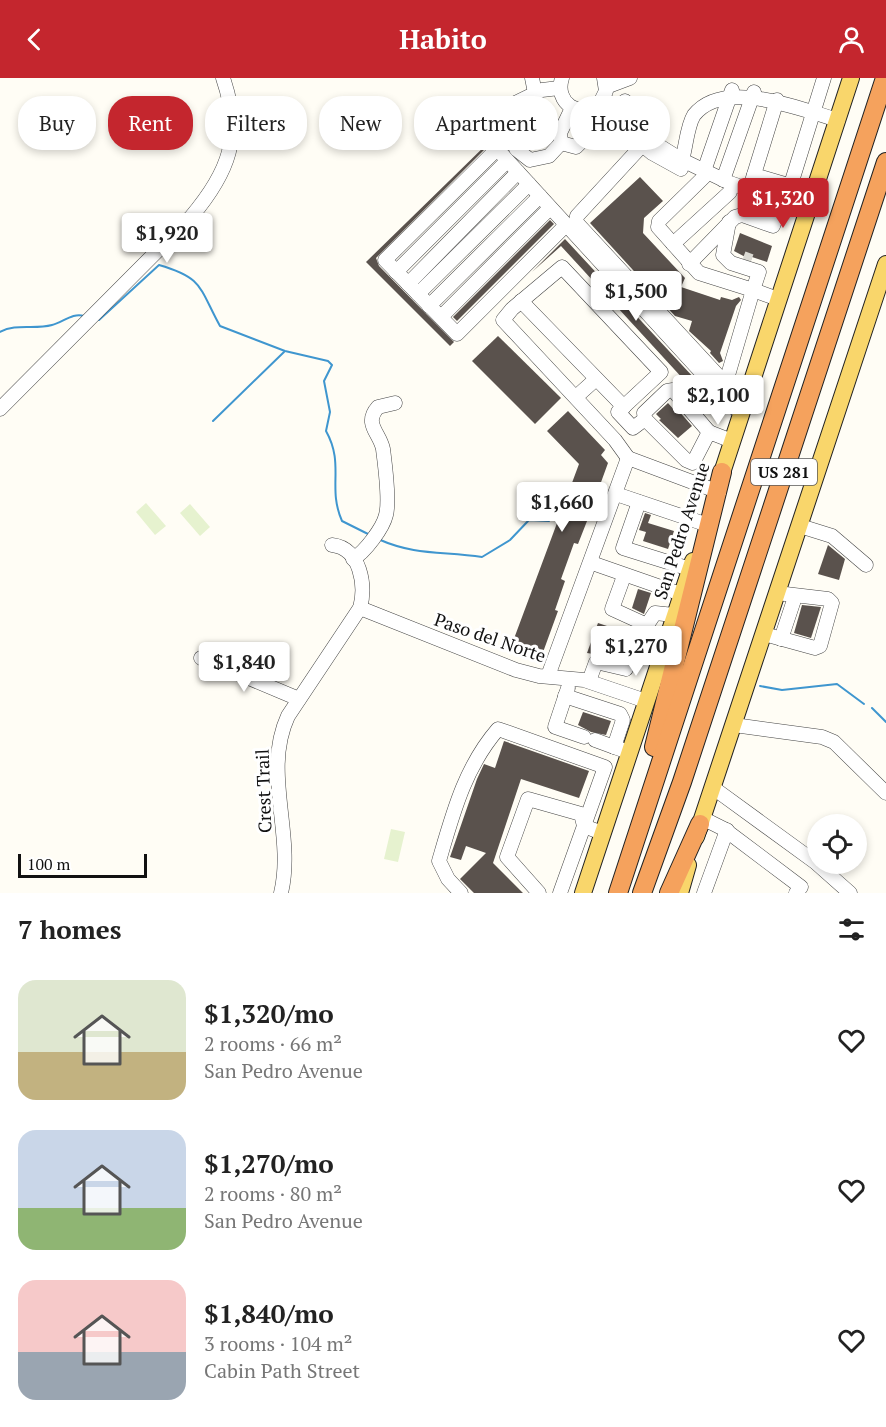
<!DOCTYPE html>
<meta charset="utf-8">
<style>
:root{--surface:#fff;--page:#f6f6f6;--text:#222;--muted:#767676;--accent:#c4262e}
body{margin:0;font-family:"PT Serif",serif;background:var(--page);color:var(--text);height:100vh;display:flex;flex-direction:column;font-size:22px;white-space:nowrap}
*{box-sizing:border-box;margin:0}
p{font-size:20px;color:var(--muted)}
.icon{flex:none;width:33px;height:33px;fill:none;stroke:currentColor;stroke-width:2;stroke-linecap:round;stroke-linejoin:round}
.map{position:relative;height:815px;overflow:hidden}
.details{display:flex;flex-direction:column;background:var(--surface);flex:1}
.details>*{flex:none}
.banner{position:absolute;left:18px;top:18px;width:850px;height:54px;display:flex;gap:12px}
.fabs{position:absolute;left:807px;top:736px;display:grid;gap:12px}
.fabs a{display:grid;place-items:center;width:60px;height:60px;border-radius:50%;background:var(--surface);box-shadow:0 3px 9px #0003;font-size:30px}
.scale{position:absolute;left:18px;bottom:15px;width:129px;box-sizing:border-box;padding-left:6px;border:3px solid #111;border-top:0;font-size:16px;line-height:21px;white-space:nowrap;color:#111;-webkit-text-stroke:4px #fff;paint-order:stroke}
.price{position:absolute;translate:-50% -51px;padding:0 14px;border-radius:6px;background:#fff;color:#222;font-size:20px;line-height:39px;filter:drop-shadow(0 2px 3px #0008)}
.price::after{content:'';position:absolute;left:50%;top:36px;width:18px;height:14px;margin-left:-9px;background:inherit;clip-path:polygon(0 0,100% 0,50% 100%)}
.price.selected{background:var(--accent);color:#fff}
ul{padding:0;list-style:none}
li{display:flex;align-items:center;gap:18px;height:150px;padding:0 18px}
li span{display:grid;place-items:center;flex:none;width:168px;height:120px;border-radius:18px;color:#555}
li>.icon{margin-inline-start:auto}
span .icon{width:72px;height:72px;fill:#fffc;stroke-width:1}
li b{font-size:26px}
h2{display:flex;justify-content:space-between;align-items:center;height:72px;padding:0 18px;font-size:26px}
.pill{padding:0 21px;border-radius:24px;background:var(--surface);box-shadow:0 3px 9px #0003;font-size:21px;line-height:54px}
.pill.selected{background:var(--accent);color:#fff}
header{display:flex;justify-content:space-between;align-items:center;height:78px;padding:0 18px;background:var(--accent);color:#fff;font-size:27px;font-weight:700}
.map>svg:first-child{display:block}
.pitch{fill:#e6f2cf}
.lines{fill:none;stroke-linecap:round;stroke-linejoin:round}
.stream{stroke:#3f96cf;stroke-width:2}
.building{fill:#5a524d}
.minor-tunnel{stroke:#dbdad3;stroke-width:14;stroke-dasharray:14 7;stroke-linecap:butt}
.minor-casing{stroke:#444;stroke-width:15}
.major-casing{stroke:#222;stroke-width:18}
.highway-casing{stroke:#222;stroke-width:20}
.minor{stroke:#fff;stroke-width:14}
.major{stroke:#f9d66b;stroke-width:16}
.highway{stroke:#f5a25d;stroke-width:18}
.labels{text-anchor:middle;stroke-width:6;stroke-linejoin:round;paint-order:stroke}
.shield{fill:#fff;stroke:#585858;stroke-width:1.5}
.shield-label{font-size:16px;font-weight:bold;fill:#111}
.street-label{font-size:18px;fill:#111;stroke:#fff}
</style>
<header><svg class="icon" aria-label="back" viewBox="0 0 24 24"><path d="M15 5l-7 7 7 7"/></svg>Habito<svg class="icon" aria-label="person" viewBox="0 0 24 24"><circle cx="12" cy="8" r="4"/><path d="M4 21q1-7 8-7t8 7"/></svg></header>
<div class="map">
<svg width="886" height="815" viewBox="0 0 886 815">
<rect width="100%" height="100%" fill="#fffdf5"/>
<g class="pitch">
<polygon points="146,425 166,448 155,457 136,434"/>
<polygon points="190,426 210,449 200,458 180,435"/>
<polygon points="391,751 405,754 398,784 384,781"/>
</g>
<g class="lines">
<g class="stream">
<path d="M 99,242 L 159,187 C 204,200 199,210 220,248 L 285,273 L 328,283 L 332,287 L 324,303 L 330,334 L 326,353 C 345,387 327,409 342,443 L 370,457"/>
<path d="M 0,254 C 16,245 34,252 52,247 C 62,245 73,234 84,238"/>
<polyline points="213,343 284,274"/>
<path d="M 378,461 C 416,478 443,473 482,479 L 510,462 L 529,442 L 549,443"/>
<polyline points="760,608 782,612 837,606 864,626"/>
<polyline points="872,630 886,644"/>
</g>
</g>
<g class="building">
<polygon points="531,34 540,42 532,50 547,65 542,70 532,72 511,54"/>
<polygon points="491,62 492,64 376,180 379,188 454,264 450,268 366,184"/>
<polygon points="640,99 663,123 644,140 643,155 685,200 681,209 720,222 721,219 732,222 739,219 741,222 736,228 720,275 723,283 719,285 710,275 711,273 689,253 692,243 675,238 590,145"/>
<polygon points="550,142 554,146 457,243 453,239"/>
<polygon points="740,155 772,168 767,184 752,179 751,182 734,173"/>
<polygon points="565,161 695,301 713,323 708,328 561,168 532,194"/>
<polygon points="498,258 561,320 535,346 472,283"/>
<polygon points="668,325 676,334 678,332 692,348 678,360 659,342 661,341 656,336"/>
<polygon points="568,333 605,372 601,377 608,385 600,407 596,405 585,436 589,438 578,466 574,465 561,501 565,503 555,532 558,533 542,577 512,566 579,386 547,353"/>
<polygon points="645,435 651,437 648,445 674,453 668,471 643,463 646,454 639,452"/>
<polygon points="828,467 845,481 839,502 818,496"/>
<polygon points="638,511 651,515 644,536 632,530"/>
<polygon points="802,527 821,529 811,560 794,555"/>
<polygon points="598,545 628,555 619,580 587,575"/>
<polygon points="583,634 611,643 606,657 591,654 578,647"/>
<polygon points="504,663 589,693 579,720 521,701 493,785 523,815 474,815 460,801 486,775 466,768 461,782 450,779 477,701 484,686 495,690"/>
</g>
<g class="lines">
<polyline class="minor-tunnel" points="743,180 751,183"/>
<g class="minor-casing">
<g id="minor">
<polyline points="532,0 535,15"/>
<path d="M 562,0 C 554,25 580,42 600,25 L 606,13 L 604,0"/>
<polyline points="606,9 630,0"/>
<polyline points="604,20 645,59 682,82 730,105 775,120 781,126 807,135"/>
<polyline points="625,23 644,44 636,50"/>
<polyline points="596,29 652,75 681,91"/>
<polyline points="491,37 542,12 559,10"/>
<polyline points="648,61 577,138 576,144 724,304 748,312"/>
<polyline points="561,65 576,69 586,59 589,32"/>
<polyline points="516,71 530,82 549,78 561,65 560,55 572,30"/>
<path d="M 682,82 C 686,69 687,48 694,37 C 723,0 797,30 838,42"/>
<polyline points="704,93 732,12"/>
<polyline points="708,95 659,143 658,149 699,195 753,212 726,304"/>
<polyline points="754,97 788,107 792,103 824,0"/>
<polyline points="723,102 754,14"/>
<polyline points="752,103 777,22"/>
<polyline points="729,144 723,177 731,185 759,194 753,212 778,221"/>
<polyline points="566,147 457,256 385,182 497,71 702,295 728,327 742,333"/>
<polyline points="673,166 730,114"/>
<polyline points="689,186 735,139 742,137 773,148 781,126"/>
<polyline points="396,194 507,83"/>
<polyline points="408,206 518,94"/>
<polyline points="418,216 529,106"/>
<polyline points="521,223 624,329"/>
<polyline points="429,228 540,118"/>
<polyline points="441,239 550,130"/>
<polyline points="576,319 596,301"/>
<path d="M 0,331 L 191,139 C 229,94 243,58 223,0"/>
<polyline points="645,341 644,335 667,313 673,312 709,354"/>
<polyline points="628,380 615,362 503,242 512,231 562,189 661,294 618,334 633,350 645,341 686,382 693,385 709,354 732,363"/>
<polyline points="616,416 705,446"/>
<polyline points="639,424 623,470 690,491"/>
<polyline points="800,448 832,458 866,487"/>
<path d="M 353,481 C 365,474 383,450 386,437 C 390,422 385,387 383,371 C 380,355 363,346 378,329 L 395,325"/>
<polyline points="592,485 681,516"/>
<polyline points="624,498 612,531 647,547 655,535 674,537"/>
<polyline points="360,530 516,592 539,598 584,602 646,623"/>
<polyline points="764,556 815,570 820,568 832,525 828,521 777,515"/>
<polyline points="781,561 795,519"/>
<polyline points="201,580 299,621"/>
<polyline points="548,598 628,380 719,414"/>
<polyline points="589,603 596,584 626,591 642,545"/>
<polyline points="568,610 555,649 584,659"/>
<polyline points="565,618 620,636 623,642 614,669 629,674"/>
<polyline points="734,647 822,659 834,664 886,715"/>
<polyline points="595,662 614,669"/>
<polyline points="712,709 815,784 850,815"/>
<polyline points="702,740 724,751 801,809 796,815"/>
<path d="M 281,815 C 295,757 262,694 288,638 L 360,530 C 366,508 361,470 332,467"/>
<path d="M 461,815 L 448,801 L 439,783 C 453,735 465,689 498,651 L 605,689 L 584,748 L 602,755"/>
<polyline points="539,815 507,779 528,721 581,736 584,748 560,815"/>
<polyline points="704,815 727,752"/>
</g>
</g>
<g class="major-casing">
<g id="major">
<polyline points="718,407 851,0"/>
<polyline points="696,759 886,186"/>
<polyline points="583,815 693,483"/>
<polyline points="680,815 688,787"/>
</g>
</g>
<g class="highway-casing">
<g id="highway">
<polyline points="654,669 722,394"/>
<polyline points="618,815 885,0"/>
<polyline points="642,815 682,704 886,84"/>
<polyline points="669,815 700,746"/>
</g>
</g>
<use href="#minor" class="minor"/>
<use href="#major" class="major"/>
<use href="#highway" class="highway"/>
</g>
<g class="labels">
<rect class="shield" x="751" y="381" width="66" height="26" rx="4.5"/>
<g class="shield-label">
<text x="784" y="400">US 281</text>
</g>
<g class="street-label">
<text transform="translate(682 453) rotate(-72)" y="6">San Pedro Avenue</text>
<text transform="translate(490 560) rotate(19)" y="6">Paso del Norte</text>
<text transform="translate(264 713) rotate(-92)" y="6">Crest Trail</text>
</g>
</g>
</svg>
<div class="fabs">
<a><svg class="icon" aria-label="locate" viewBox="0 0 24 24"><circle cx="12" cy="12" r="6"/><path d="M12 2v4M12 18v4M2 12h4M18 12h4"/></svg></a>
</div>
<div class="scale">100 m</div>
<b class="price selected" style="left:783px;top:151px">$1,320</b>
<b class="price" style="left:167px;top:186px">$1,920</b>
<b class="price" style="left:636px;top:244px">$1,500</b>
<b class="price" style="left:718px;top:348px">$2,100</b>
<b class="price" style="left:562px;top:455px">$1,660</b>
<b class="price" style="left:636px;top:599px">$1,270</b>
<b class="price" style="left:244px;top:615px">$1,840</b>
<div class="banner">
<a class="pill">Buy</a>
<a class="pill selected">Rent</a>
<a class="pill">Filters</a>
<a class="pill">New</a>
<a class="pill">Apartment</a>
<a class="pill">House</a>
</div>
</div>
<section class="details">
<h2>7 homes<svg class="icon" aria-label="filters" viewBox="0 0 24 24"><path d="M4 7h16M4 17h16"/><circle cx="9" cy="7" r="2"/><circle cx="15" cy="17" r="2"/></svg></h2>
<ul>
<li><span style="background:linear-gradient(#dfe7d0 60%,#c2b280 0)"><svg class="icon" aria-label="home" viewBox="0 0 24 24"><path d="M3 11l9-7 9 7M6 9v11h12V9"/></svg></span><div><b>$1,320/mo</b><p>2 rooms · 66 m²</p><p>San Pedro Avenue</p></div><svg class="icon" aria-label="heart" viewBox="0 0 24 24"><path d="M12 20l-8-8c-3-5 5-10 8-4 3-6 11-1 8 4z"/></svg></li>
<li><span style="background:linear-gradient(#c9d6e8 65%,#8fb573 0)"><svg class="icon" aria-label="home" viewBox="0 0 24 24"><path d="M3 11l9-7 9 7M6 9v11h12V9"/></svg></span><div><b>$1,270/mo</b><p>2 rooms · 80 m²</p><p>San Pedro Avenue</p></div><svg class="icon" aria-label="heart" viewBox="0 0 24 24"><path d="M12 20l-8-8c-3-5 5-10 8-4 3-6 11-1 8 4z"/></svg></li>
<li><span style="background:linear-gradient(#f6c9c9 60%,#9aa5b1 0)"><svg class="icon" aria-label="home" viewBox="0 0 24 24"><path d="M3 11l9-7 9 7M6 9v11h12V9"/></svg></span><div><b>$1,840/mo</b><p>3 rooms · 104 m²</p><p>Cabin Path Street</p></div><svg class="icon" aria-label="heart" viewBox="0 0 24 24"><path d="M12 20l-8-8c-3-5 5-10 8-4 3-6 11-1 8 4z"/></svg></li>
</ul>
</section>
